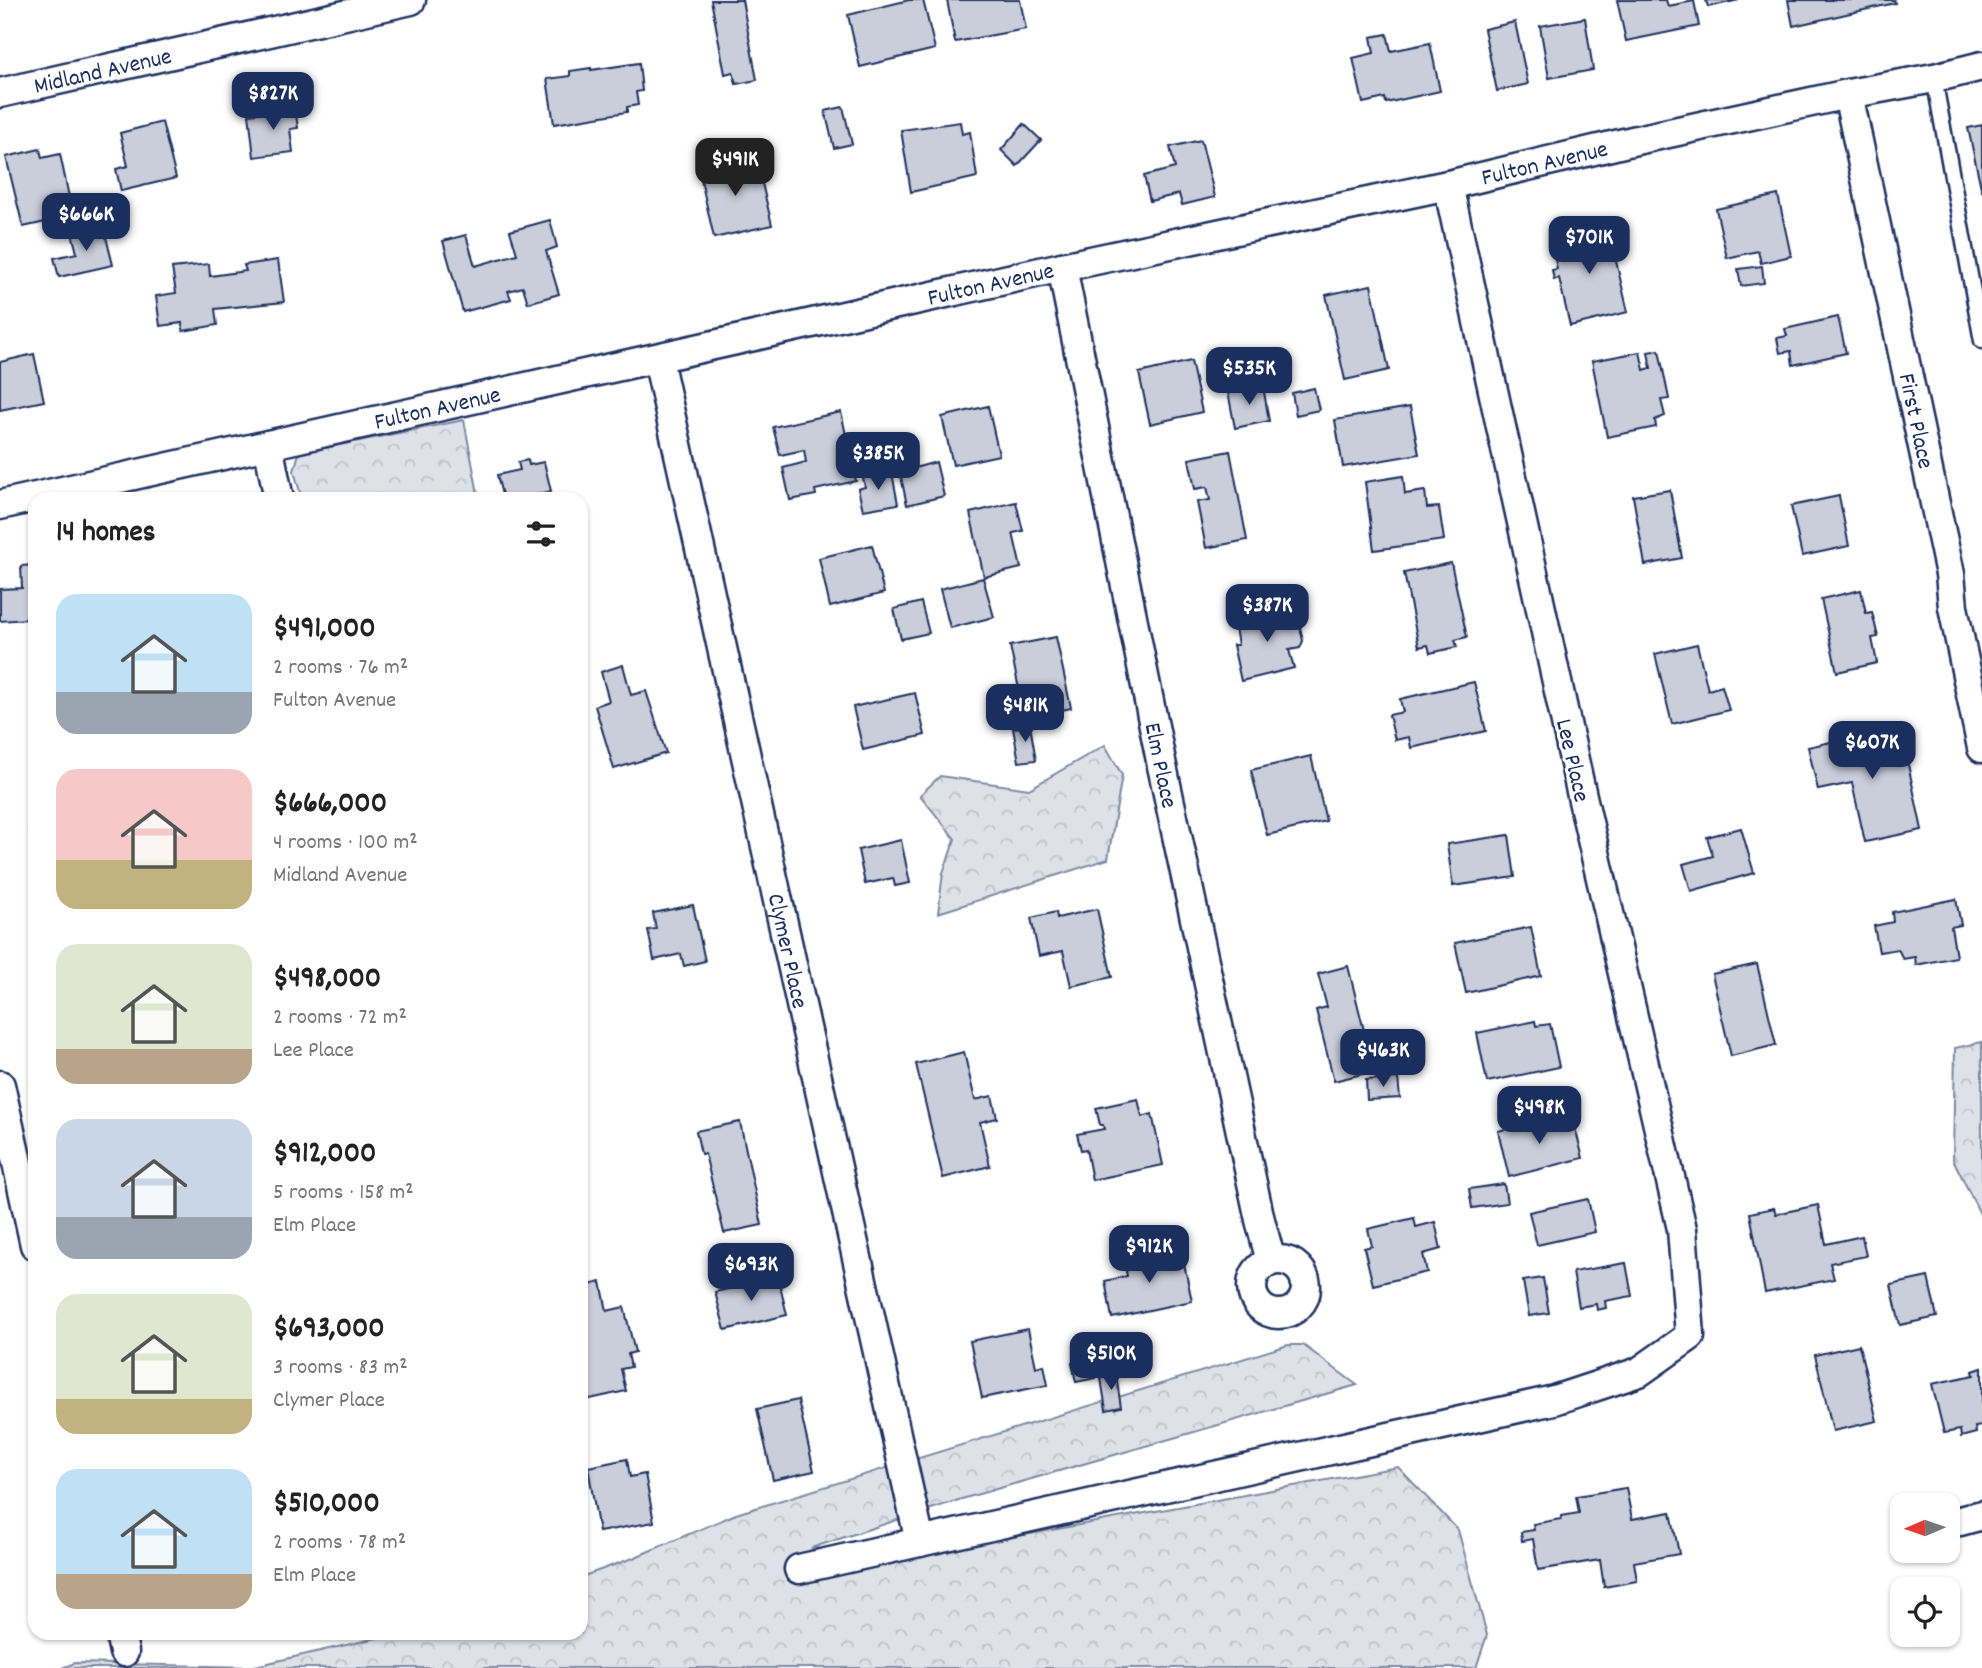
<!DOCTYPE html>
<meta charset="utf-8">
<style>
:root{--surface:#fff;--page:#f2f2f2;--text:#222;--muted:#767676;--accent:#1b2f5e}
body{margin:0;font-family:Dekko,sans-serif;background:var(--page);color:var(--text);height:100vh;display:flex;flex-direction:column;font-size:26px;white-space:nowrap}
*{box-sizing:border-box;margin:0}
p{font-size:23px;color:var(--muted)}
.icon{flex:none;width:38px;height:38px;fill:none;stroke:currentColor;stroke-width:2;stroke-linecap:round;stroke-linejoin:round}
.map{position:relative;flex:1;overflow:hidden}
.side{position:absolute;left:28px;top:492px;width:560px;height:1148px;display:flex;flex-direction:column;background:var(--surface);border-radius:21px;box-shadow:0 2px 5px #0004}
.side>*{flex:none}
.needle{width:46px;rotate:268deg}
.controls{position:absolute;left:1890px;top:1493px;display:grid;gap:14px}
.controls a{display:grid;place-items:center;width:70px;height:70px;border-radius:14px;background:var(--surface);box-shadow:0 2px 5px #0004;font-size:35px}
.price{position:absolute;translate:-50% -60px;padding:0 16px;border-radius:14px;background:var(--accent);color:#fff;font-size:23px;line-height:46px;filter:drop-shadow(0 2px 4px #0008)}
.price::after{content:'';position:absolute;left:50%;top:42px;width:21px;height:16px;margin-left:-10px;background:inherit;clip-path:polygon(0 0,100% 0,50% 100%)}
.price.current{background:#222;color:#fff}
ul{padding:0;list-style:none}
li{display:flex;align-items:center;gap:21px;height:175px;padding:0 28px}
li span{display:grid;place-items:center;flex:none;width:196px;height:140px;border-radius:21px;color:#555}
li>.icon{margin-inline-start:auto}
span .icon{width:84px;height:84px;fill:#fffc;stroke-width:1}
li b{font-size:30px}
h2{display:flex;justify-content:space-between;align-items:center;height:84px;padding:0 28px;font-size:30px}
.map>svg:first-child{display:block}
.forest{fill:url(#forest-crowns);stroke:#7c88a2;stroke-width:2}
.building{fill:#caceda;stroke:#1b2f5e;stroke-width:2}
.lines{fill:none;stroke-linecap:round;stroke-linejoin:round}
.service-casing{stroke:#1b2f5e;stroke-width:19}
.minor-casing{stroke:#1b2f5e;stroke-width:33}
.service{stroke:#fff;stroke-width:14}
.minor{stroke:#fff;stroke-width:28}
.labels{text-anchor:middle;stroke-width:6;stroke-linejoin:round;paint-order:stroke}
.street-label{font-size:24px;fill:#1b2f5e;stroke:#fff}
</style>
<div class="map">
<svg width="1982" height="1668" viewBox="0 0 1982 1668">
<defs>
<pattern id="forest-crowns" width="20" height="18" patternUnits="userSpaceOnUse" patternTransform="scale(1.75)"><rect width="20" height="18" fill="#dee1e7"/><path d="M2 6a3 3 0 1 1 6 0M12 15a3 3 0 1 1 6 0" fill="none" stroke="#bec1c9"/></pattern>
</defs>
<rect width="100%" height="100%" fill="#fff"/>
<filter id="ink" filterUnits="userSpaceOnUse"><feTurbulence type="fractalNoise" baseFrequency=".0143" numOctaves="2"/><feDisplacementMap in="SourceGraphic" scale="14" xChannelSelector="R" yChannelSelector="G"/><feConvolveMatrix kernelMatrix="1 2 1 2 8 2 1 2 1" color-interpolation-filters="sRGB"/></filter>
<g filter="url(#ink)">
<g class="forest">
<polygon points="464,420 479,499 302,499 294,471 299,453"/>
<polygon points="1105,745 1122,775 1108,859 938,913 943,873 955,839 920,795 940,776 1029,789"/>
<polygon points="1982,1042 1982,1218 1953,1159 1955,1048"/>
<polygon points="1288,1345 1303,1345 1357,1385 965,1498 811,1548 914,1555 1398,1467 1458,1530 1487,1635 1476,1668 62,1668 75,1663 251,1667 398,1633 581,1633 581,1577 633,1558 736,1514"/>
</g>
<g class="building">
<polygon points="711,0 742,0 757,80 736,84 733,72 725,74"/>
<polygon points="909,0 923,0 935,49 860,67 848,15"/>
<polygon points="947,0 1020,0 1026,29 955,42"/>
<polygon points="1617,0 1666,0 1668,6 1694,1 1699,26 1626,41"/>
<polygon points="1706,0 1739,0 1708,7"/>
<polygon points="1788,0 1894,0 1895,3 1793,26"/>
<polygon points="1585,18 1593,70 1549,78 1540,26"/>
<polygon points="1515,22 1528,84 1497,91 1484,29"/>
<polygon points="1387,34 1391,51 1430,43 1440,91 1386,103 1385,98 1363,103 1353,58 1374,53 1371,37"/>
<polygon points="639,63 642,91 636,92 638,105 627,107 627,112 554,124 547,79 570,76 570,71 591,68 591,70"/>
<polygon points="843,107 852,144 834,148 825,111"/>
<polygon points="295,108 298,128 290,129 293,152 254,157 249,114"/>
<polygon points="162,122 176,178 121,191 116,169 128,166 120,133"/>
<polygon points="960,122 962,134 970,132 977,177 911,192 901,130"/>
<polygon points="1024,124 1041,140 1017,166 1001,150"/>
<polygon points="1982,125 1982,192 1968,128"/>
<polygon points="1201,140 1215,197 1182,205 1179,194 1150,201 1144,176 1175,168 1170,147"/>
<polygon points="40,149 42,158 60,154 73,216 23,227 6,157"/>
<polygon points="756,158 772,225 714,238 699,171"/>
<polygon points="1778,195 1791,256 1761,263 1758,251 1727,258 1716,209"/>
<polygon points="550,220 557,247 546,251 559,294 528,303 523,287 508,291 511,299 463,312 443,241 466,235 475,266 517,254 510,231"/>
<polygon points="1607,223 1628,312 1570,326 1559,278 1554,280 1552,270 1557,269 1551,240 1592,230 1591,227"/>
<polygon points="103,225 113,265 59,277 54,258 77,253 72,233"/>
<polygon points="278,260 284,302 215,309 217,325 183,331 182,323 160,326 156,296 176,293 172,268 209,264 210,276 246,271 244,265"/>
<polygon points="1762,266 1764,283 1741,286 1738,269"/>
<polygon points="1371,285 1389,370 1345,380 1326,295"/>
<polygon points="1838,317 1846,353 1793,365 1791,351 1780,353 1777,338 1787,336 1785,329"/>
<polygon points="1659,350 1669,399 1661,400 1665,416 1655,420 1656,427 1607,437 1592,361 1640,352 1644,370 1651,368 1648,352"/>
<polygon points="34,354 44,401 0,410 0,362"/>
<polygon points="1191,361 1202,412 1150,424 1139,373"/>
<polygon points="1263,386 1269,421 1235,428 1228,392"/>
<polygon points="1314,388 1319,410 1296,415 1292,393"/>
<polygon points="988,406 999,455 953,465 942,417"/>
<polygon points="1410,407 1419,454 1343,467 1335,420"/>
<polygon points="841,412 856,481 815,490 816,495 790,500 783,468 806,462 804,450 780,455 773,427"/>
<polygon points="1230,451 1247,540 1206,548 1197,502 1210,500 1207,487 1195,489 1189,459"/>
<polygon points="528,460 529,465 544,462 551,491 527,497 527,499 503,499 497,475 520,470 518,462"/>
<polygon points="936,462 944,496 907,505 900,472"/>
<polygon points="892,473 898,504 863,510 858,489 865,487 863,478"/>
<polygon points="1403,476 1405,494 1425,491 1427,508 1439,507 1444,540 1374,550 1365,482"/>
<polygon points="1670,490 1682,558 1645,565 1633,496"/>
<polygon points="1839,496 1849,546 1802,556 1791,506"/>
<polygon points="1016,502 1023,531 1013,533 1021,568 984,577 970,513"/>
<polygon points="872,545 884,593 830,607 819,558"/>
<polygon points="1451,563 1467,637 1455,640 1457,647 1430,653 1428,645 1419,647 1404,573"/>
<polygon points="35,565 35,636 28,637 28,619 0,621 0,589 22,588 21,566"/>
<polygon points="983,578 994,617 950,628 940,589"/>
<polygon points="1861,590 1866,613 1872,612 1878,637 1872,638 1877,663 1837,672 1821,599"/>
<polygon points="921,602 929,633 901,639 894,609"/>
<polygon points="1296,609 1302,611 1303,619 1299,622 1303,641 1300,648 1289,650 1294,668 1241,681 1233,645 1238,645 1234,622 1292,611"/>
<polygon points="1056,637 1071,708 1025,718 1010,646"/>
<polygon points="1697,644 1708,690 1722,686 1729,710 1672,724 1655,654"/>
<polygon points="623,665 631,695 646,691 666,753 614,769 595,706 609,701 601,672"/>
<polygon points="1474,682 1486,731 1411,748 1409,737 1395,740 1389,715 1403,712 1400,699"/>
<polygon points="915,693 925,735 863,750 853,707"/>
<polygon points="1030,725 1036,760 1019,762 1013,728"/>
<polygon points="1900,727 1922,830 1865,842 1852,783 1818,790 1808,747"/>
<polygon points="1311,756 1326,821 1267,835 1251,770"/>
<polygon points="35,826 35,856 29,827"/>
<polygon points="1741,828 1754,873 1691,891 1683,864 1713,856 1707,837"/>
<polygon points="1509,835 1515,877 1453,886 1447,844"/>
<polygon points="901,840 910,883 895,886 893,878 865,884 858,850"/>
<polygon points="1956,899 1961,925 1951,927 1956,957 1916,965 1915,957 1903,959 1898,949 1879,952 1874,926 1893,922 1892,912"/>
<polygon points="693,905 705,961 684,966 681,954 654,960 648,930 656,929 653,913"/>
<polygon points="1097,909 1112,977 1071,986 1063,951 1039,956 1031,918 1056,912 1057,918"/>
<polygon points="1531,927 1541,976 1466,993 1455,943"/>
<polygon points="1757,964 1776,1045 1731,1056 1712,974"/>
<polygon points="1348,966 1374,1071 1334,1081 1316,1010 1327,1007 1318,974"/>
<polygon points="1535,1021 1536,1026 1550,1024 1559,1067 1487,1082 1477,1033"/>
<polygon points="964,1052 975,1100 992,1096 997,1118 980,1122 990,1166 943,1178 916,1064"/>
<polygon points="1398,1078 1400,1098 1367,1100 1366,1080"/>
<polygon points="1138,1099 1142,1117 1152,1114 1163,1165 1092,1180 1086,1149 1081,1150 1077,1134 1104,1129 1103,1125 1100,1125 1096,1108"/>
<polygon points="1558,1116 1560,1123 1573,1120 1583,1158 1509,1177 1498,1131"/>
<polygon points="740,1122 762,1225 724,1233 705,1154 701,1154 696,1131"/>
<polygon points="1504,1184 1507,1203 1472,1208 1469,1189"/>
<polygon points="1588,1199 1595,1232 1537,1245 1529,1212"/>
<polygon points="1818,1205 1826,1244 1862,1236 1866,1256 1830,1263 1834,1279 1765,1293 1750,1213 1774,1208 1776,1214"/>
<polygon points="1414,1218 1416,1227 1435,1222 1441,1249 1423,1254 1427,1272 1373,1285 1364,1248 1372,1246 1368,1229"/>
<polygon points="1181,1250 1192,1301 1112,1318 1105,1281 1127,1276 1124,1262"/>
<polygon points="1626,1263 1632,1296 1605,1301 1606,1308 1597,1310 1596,1304 1579,1307 1573,1272"/>
<polygon points="778,1277 787,1315 725,1330 715,1292"/>
<polygon points="1928,1277 1937,1317 1900,1325 1891,1285"/>
<polygon points="1543,1278 1549,1313 1529,1316 1523,1281"/>
<polygon points="601,1282 607,1311 624,1307 635,1352 628,1354 631,1367 621,1369 626,1391 581,1401 581,1287"/>
<polygon points="1028,1329 1036,1367 1044,1365 1048,1385 982,1398 970,1341"/>
<polygon points="1859,1345 1877,1421 1833,1431 1815,1355"/>
<polygon points="1092,1358 1096,1378 1076,1382 1072,1363"/>
<polygon points="1982,1368 1982,1426 1975,1427 1976,1433 1961,1437 1960,1430 1944,1433 1932,1384 1974,1375 1973,1371"/>
<polygon points="1116,1375 1121,1407 1106,1410 1101,1378"/>
<polygon points="798,1400 814,1471 773,1480 757,1409"/>
<polygon points="627,1459 630,1477 645,1474 654,1522 599,1532 588,1467"/>
<polygon points="1626,1488 1632,1519 1671,1512 1679,1554 1634,1562 1637,1581 1604,1587 1600,1560 1538,1570 1533,1539 1522,1541 1521,1532 1534,1530 1533,1524 1561,1519 1561,1516 1579,1513 1576,1496"/>
</g>
<g class="lines">
<g class="service-casing">
<polyline id="service" points="1934,78 1982,341"/>
</g>
<g class="minor-casing">
<g id="minor">
<path id="s1" d="M 0,93 L 411,0"/>
<path id="s2" d="M 1848,94 L 1950,574 L 1953,607 L 1982,748"/>
<path id="s3" d="M 1062,267 L 1162,766 L 1260,1220 L 1271,1261"/>
<path id="s4" d="M 658,359 L 920,1542"/>
<polyline points="268,445 279,499"/>
<path id="s5" d="M 0,505 L 1062,267 L 1448,185 L 1632,141 L 1848,94 L 1934,78 L 1982,66"/>
<polyline points="0,1085 35,1245"/>
<circle cx="1279" cy="1287" r="27"/>
<polyline points="1960,1521 1982,1515"/>
<polyline points="799,1569 1554,1400 1639,1372 1690,1336 1682,1229 1582,796 1448,185"/>
<polyline points="120,1633 124,1652"/>
</g>
</g>
<use href="#service" class="service"/>
<use href="#minor" class="minor"/>
</g>
</g>
<g class="labels">
<g class="street-label">
<text dy="8" stroke="none"><textPath href="#s1" startOffset="105">Midland Avenue</textPath></text>
<text dy="8" stroke="none"><textPath href="#s5" startOffset="1582">Fulton Avenue</textPath></text>
<text dy="8" stroke="none"><textPath href="#s5" startOffset="1015">Fulton Avenue</textPath></text>
<text dy="8" stroke="none"><textPath href="#s5" startOffset="448">Fulton Avenue</textPath></text>
<text dy="8" stroke="none"><textPath href="#s2" startOffset="334">First Place</textPath></text>
<text transform="translate(1574 760) rotate(77)" y="8">Lee Place</text>
<text dy="8" stroke="none"><textPath href="#s3" startOffset="508">Elm Place</textPath></text>
<text dy="8" stroke="none"><textPath href="#s4" startOffset="606">Clymer Place</textPath></text>
</g>
</g>
</svg>
<div class="controls">
<a><svg class="needle" viewBox="-14 -14 28 28"><path d="M0-13l5 13h-10z" fill="#e53935"/><path d="M0 13l5-13h-10z" fill="#767676"/></svg></a>
<a><svg class="icon" aria-label="locate" viewBox="0 0 24 24"><circle cx="12" cy="12" r="6"/><path d="M12 2v4M12 18v4M2 12h4M18 12h4"/></svg></a>
</div>
<b class="price" style="left:273px;top:132px">$827K</b>
<b class="price current" style="left:735px;top:198px">$491K</b>
<b class="price" style="left:86px;top:253px">$666K</b>
<b class="price" style="left:1589px;top:276px">$701K</b>
<b class="price" style="left:1249px;top:407px">$535K</b>
<b class="price" style="left:878px;top:492px">$385K</b>
<b class="price" style="left:1267px;top:644px">$387K</b>
<b class="price" style="left:1025px;top:744px">$481K</b>
<b class="price" style="left:1872px;top:781px">$607K</b>
<b class="price" style="left:1383px;top:1089px">$463K</b>
<b class="price" style="left:1539px;top:1146px">$498K</b>
<b class="price" style="left:1149px;top:1285px">$912K</b>
<b class="price" style="left:751px;top:1303px">$693K</b>
<b class="price" style="left:1111px;top:1392px">$510K</b>
<section class="side">
<h2>14 homes<svg class="icon" aria-label="filters" viewBox="0 0 24 24"><path d="M4 7h16M4 17h16"/><circle cx="9" cy="7" r="2"/><circle cx="15" cy="17" r="2"/></svg></h2>
<ul>
<li><span style="background:linear-gradient(#bfe0f5 70%,#9aa5b1 0)"><svg class="icon" aria-label="home" viewBox="0 0 24 24"><path d="M3 11l9-7 9 7M6 9v11h12V9"/></svg></span><div><b>$491,000</b><p>2 rooms · 76 m²</p><p>Fulton Avenue</p></div></li>
<li><span style="background:linear-gradient(#f6c9c9 65%,#c2b280 0)"><svg class="icon" aria-label="home" viewBox="0 0 24 24"><path d="M3 11l9-7 9 7M6 9v11h12V9"/></svg></span><div><b>$666,000</b><p>4 rooms · 100 m²</p><p>Midland Avenue</p></div></li>
<li><span style="background:linear-gradient(#dfe7d0 75%,#b9a48a 0)"><svg class="icon" aria-label="home" viewBox="0 0 24 24"><path d="M3 11l9-7 9 7M6 9v11h12V9"/></svg></span><div><b>$498,000</b><p>2 rooms · 72 m²</p><p>Lee Place</p></div></li>
<li><span style="background:linear-gradient(#c9d6e8 70%,#9aa5b1 0)"><svg class="icon" aria-label="home" viewBox="0 0 24 24"><path d="M3 11l9-7 9 7M6 9v11h12V9"/></svg></span><div><b>$912,000</b><p>5 rooms · 158 m²</p><p>Elm Place</p></div></li>
<li><span style="background:linear-gradient(#dfe7d0 75%,#c2b280 0)"><svg class="icon" aria-label="home" viewBox="0 0 24 24"><path d="M3 11l9-7 9 7M6 9v11h12V9"/></svg></span><div><b>$693,000</b><p>3 rooms · 83 m²</p><p>Clymer Place</p></div></li>
<li><span style="background:linear-gradient(#bfe0f5 75%,#b9a48a 0)"><svg class="icon" aria-label="home" viewBox="0 0 24 24"><path d="M3 11l9-7 9 7M6 9v11h12V9"/></svg></span><div><b>$510,000</b><p>2 rooms · 78 m²</p><p>Elm Place</p></div></li>
</ul>
</section>
</div>
